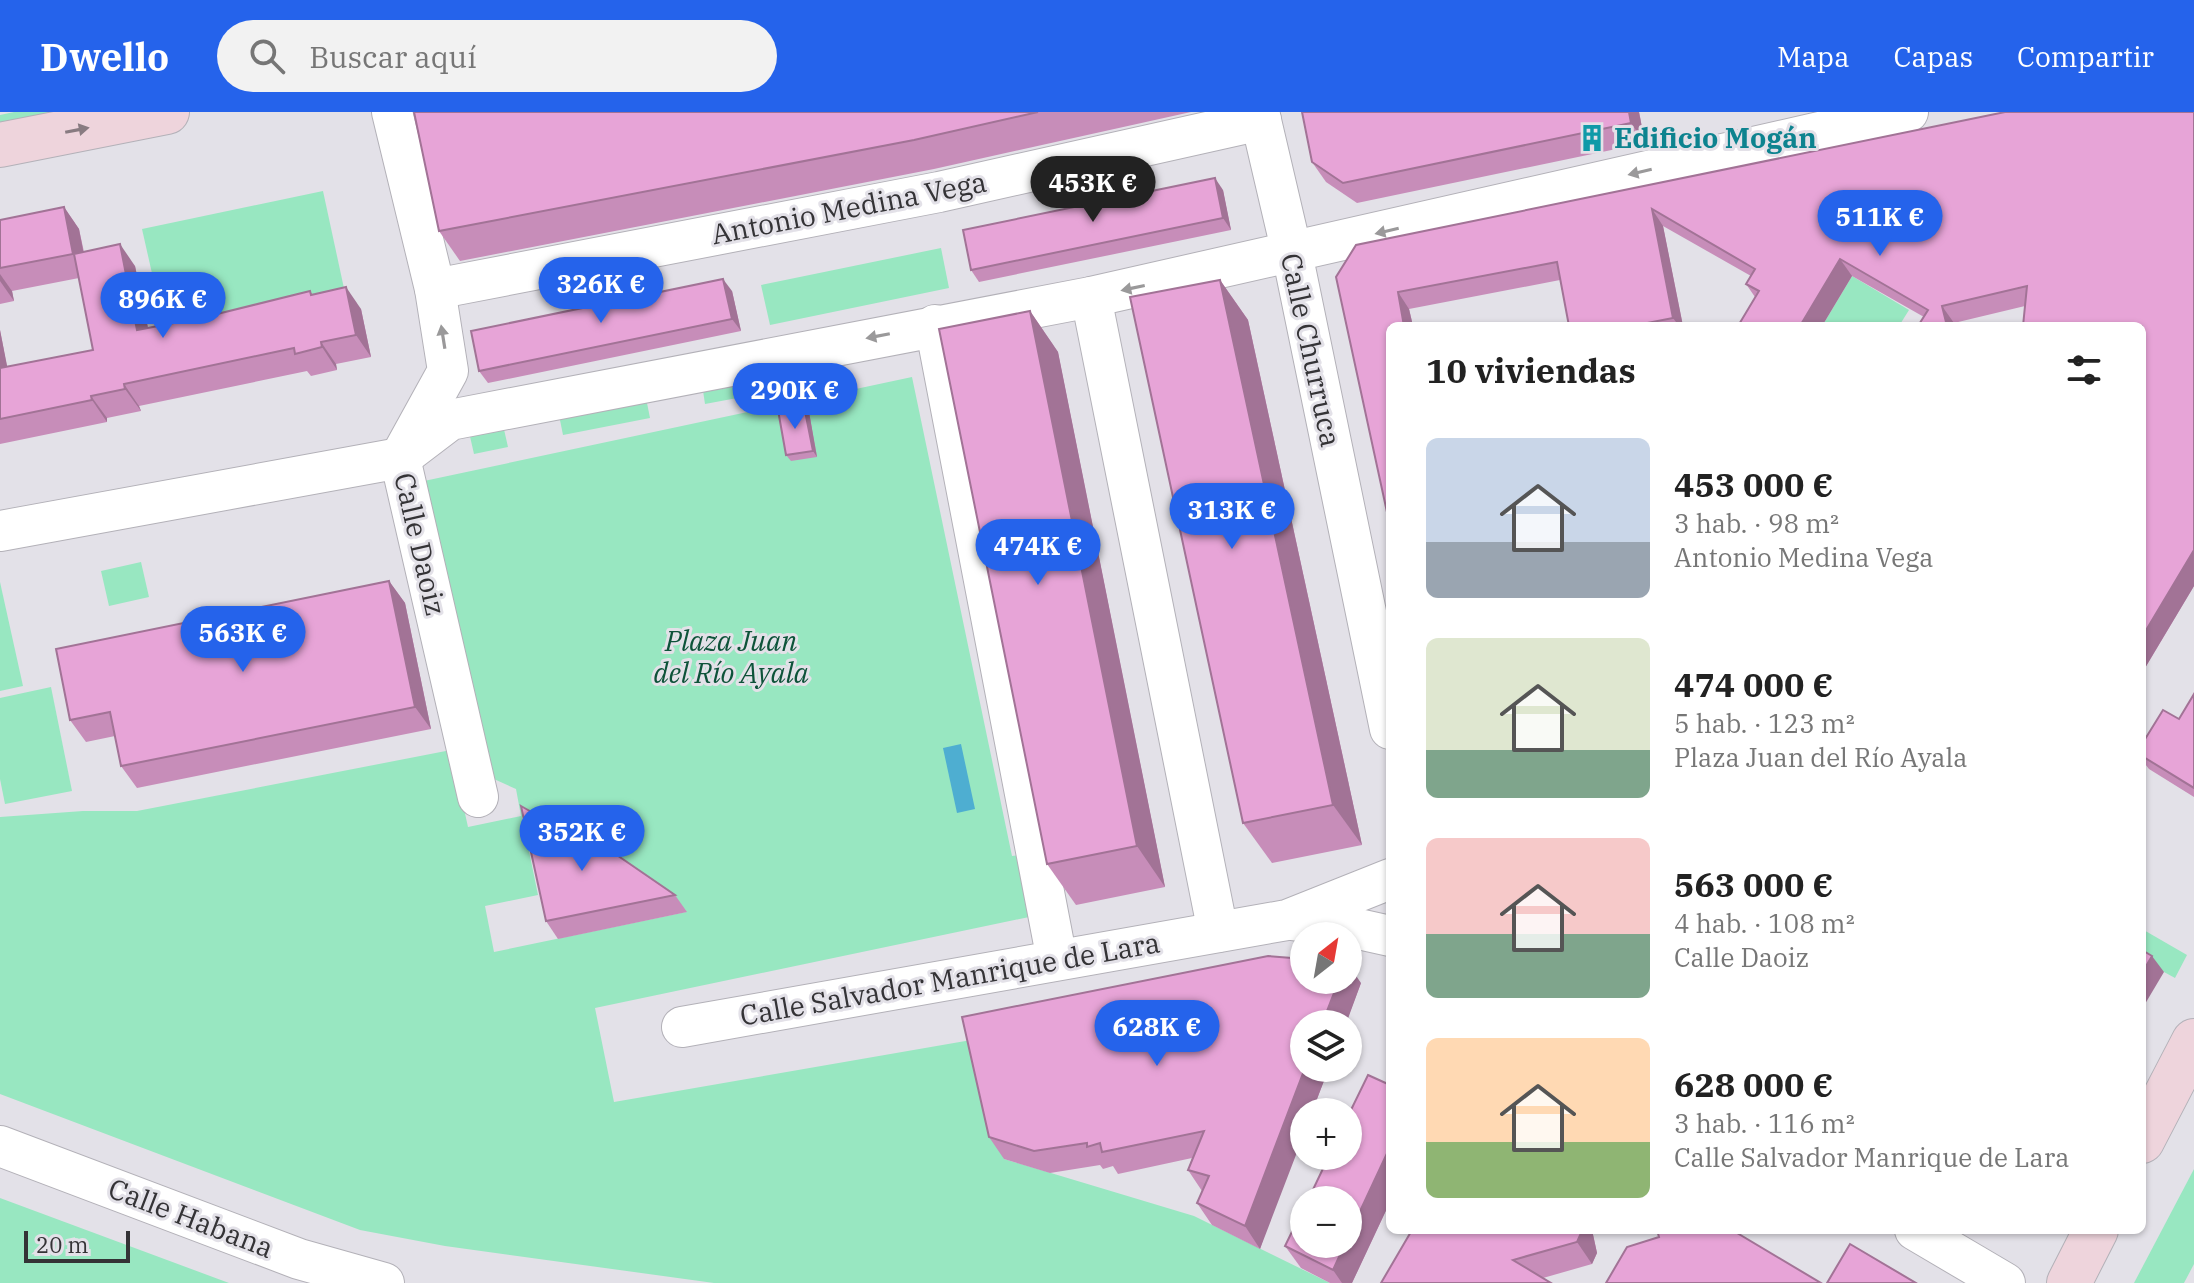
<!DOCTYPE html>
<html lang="es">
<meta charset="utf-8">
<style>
:root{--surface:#fff;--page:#f2f2f2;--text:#222;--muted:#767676;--accent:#2563eb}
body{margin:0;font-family:"IBM Plex Serif",serif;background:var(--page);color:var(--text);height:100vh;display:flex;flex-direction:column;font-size:30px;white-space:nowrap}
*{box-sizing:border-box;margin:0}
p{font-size:26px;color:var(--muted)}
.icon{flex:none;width:44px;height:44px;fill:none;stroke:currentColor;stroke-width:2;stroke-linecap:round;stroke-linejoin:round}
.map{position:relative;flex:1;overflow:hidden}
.side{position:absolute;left:1386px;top:210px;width:760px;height:912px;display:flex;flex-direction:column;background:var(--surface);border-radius:12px;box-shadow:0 2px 6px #0004}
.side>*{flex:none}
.needle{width:52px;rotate:31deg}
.controls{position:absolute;left:1290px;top:810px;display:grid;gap:16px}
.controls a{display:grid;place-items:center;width:72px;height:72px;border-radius:50%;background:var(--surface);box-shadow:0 2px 6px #0004;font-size:40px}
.scale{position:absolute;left:24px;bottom:20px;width:106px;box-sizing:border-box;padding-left:8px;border:4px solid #343336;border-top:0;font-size:22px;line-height:28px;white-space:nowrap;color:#343336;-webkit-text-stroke:6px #e3e1e8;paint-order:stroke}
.price{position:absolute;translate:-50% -68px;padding:0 18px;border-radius:28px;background:var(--accent);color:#fff;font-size:26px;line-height:52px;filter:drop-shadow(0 2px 4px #0008)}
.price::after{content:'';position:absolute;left:50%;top:48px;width:24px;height:18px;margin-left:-12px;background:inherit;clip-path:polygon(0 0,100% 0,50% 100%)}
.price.on{background:#222;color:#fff}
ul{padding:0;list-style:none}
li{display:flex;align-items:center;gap:24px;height:200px;padding:0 40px}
li span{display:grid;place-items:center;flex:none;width:224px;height:160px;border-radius:12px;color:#555}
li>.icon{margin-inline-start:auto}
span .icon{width:96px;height:96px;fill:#fffc;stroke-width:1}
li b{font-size:34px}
h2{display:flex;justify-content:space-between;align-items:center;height:96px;padding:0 40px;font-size:34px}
header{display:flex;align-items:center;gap:48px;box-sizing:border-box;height:112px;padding:0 40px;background:var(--accent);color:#fff}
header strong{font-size:38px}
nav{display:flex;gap:44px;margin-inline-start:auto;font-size:28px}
.search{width:560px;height:72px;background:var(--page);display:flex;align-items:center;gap:20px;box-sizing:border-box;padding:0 28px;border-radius:44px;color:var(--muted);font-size:30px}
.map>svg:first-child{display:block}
.green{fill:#98e7c1;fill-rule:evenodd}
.water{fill:#4eaed1}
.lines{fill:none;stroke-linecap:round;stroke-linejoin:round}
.street-casing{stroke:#b3b1b8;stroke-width:42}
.secondary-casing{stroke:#b3b1b8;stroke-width:46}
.street{stroke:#fff;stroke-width:40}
.secondary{stroke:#eed4dc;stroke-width:44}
.wall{fill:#c78db9}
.shaded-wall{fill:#a27396}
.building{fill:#e7a4d7;stroke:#a27396;stroke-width:2}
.oneway{fill:#887b81}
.oneway2{fill:#9a999a}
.labels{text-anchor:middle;stroke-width:6;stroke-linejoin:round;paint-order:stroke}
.culture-label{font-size:28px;font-weight:bold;fill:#0d838f;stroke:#e3e1e8;text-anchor:start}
.street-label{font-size:28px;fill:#343336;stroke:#e3e1e8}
.park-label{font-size:28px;font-style:italic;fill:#0d5339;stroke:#e3e1e8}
</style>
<header>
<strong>Dwello</strong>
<div class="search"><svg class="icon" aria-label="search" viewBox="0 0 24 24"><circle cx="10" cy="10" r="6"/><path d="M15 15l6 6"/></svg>Buscar aquí</div>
<nav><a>Mapa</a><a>Capas</a><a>Compartir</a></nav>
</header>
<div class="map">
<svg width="2194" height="1171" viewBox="0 0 2194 1171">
<rect width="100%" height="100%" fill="#e3e1e8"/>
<g class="green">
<polygon points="14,0 56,0 0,12 0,3"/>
<polygon points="323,79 345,181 165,219 142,117"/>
<polygon points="941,136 949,176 770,213 761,173"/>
<polygon points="1852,164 1909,198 1899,214 1822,214"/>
<polygon points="765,260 769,280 705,292 702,272"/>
<path d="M 912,265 L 1012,744 L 1020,743 L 1034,804 L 595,896 L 614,990 L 977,927 L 1004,1047 L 1194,1104 L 1330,1171 L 714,1171 L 445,1134 L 360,1118 L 0,982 L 0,705 L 83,699 L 137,699 L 451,638 L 468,715 L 521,704 L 516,677 L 485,663 L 424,369 ZM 522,705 L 686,800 L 494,840 L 485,794 L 538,783 Z"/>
<polygon points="646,286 650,306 563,323 559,303"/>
<polygon points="503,313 508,335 474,342 469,320"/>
<polygon points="141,450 149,485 109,494 101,459"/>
<polygon points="0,470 23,574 0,579"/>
<polygon points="51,575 72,679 5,692 0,667 0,586"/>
<polygon points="2142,817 2187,843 2175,866 2142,848"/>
<polygon points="2194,1057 2194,1152 2184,1171 2134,1171"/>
<polygon points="0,1086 229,1171 0,1171"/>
</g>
<polygon class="water" points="961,632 975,697 957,701 943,636"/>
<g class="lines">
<g class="street-casing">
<g id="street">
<polyline points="392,0 435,177 448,259 400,346 478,685"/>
<polyline points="1259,0 1292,141 1390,617"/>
<polyline points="435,177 939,80 1261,8"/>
<polyline points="1091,185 1218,820"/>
<polyline points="935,213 1057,848"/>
<polyline points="0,419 400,346 450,308 1091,185 1908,0"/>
<polyline points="1291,808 1354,816 1390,824"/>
<polyline points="682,915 1287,808 1390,767"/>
<polyline points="0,1034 299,1147 384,1171"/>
<polyline points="1915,1118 2005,1171"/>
</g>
</g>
<g class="secondary-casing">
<g id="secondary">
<polyline points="0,33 167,0"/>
<polyline points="2142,1029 2194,929"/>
<polyline points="2069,1171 2096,1118"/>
</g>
</g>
<use href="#street" class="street"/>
<use href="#secondary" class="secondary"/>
</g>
<g class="wall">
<polygon points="414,0 1191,0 934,57 460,149 439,119"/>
<polygon points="1639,0 1645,31 1357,91 1326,70 1312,50"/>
<polygon points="2005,0 2194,0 2194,474 2142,561 2142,214 2023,214 2025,194 1954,211 1955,214 1918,214 1924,205 1852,164 1822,214 1738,214 1755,185 1746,172 1751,164 1663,114 1683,214 1569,214 1560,168 1409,197 1413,214 1390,214 1390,414 1336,165 1356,133"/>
<polygon points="1223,78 1231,118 979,170 971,158"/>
<polygon points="64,95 79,117 84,140 135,154 148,216 205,205 310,179 312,182 361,197 371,245 336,252 337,258 311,264 307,259 139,294 141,299 107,306 107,310 0,332 0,218 7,255 93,238 79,166 12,179 14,189 0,192 0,108"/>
<polygon points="1220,168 1248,208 1362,733 1272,751 1243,711"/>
<polygon points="732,179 741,219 488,271 479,259"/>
<polygon points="1030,199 1058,240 1165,775 1076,793 1047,752"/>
<polygon points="809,300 817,345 791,349 786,343"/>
<polygon points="389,469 405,491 431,617 137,676 121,654 115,624 86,630 70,608"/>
<polygon points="2194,582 2194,685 2149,657 2142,648 2142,632 2179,607"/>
<polygon points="675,783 687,800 558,827 546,809"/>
<polygon points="1361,871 1312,1000 1304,1000 1260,1137 1212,1113 1197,1091 1202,1079 1188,1058 1192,1046 1118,1062 1113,1054 1103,1057 1100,1053 1050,1061 1004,1047 989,1025"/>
<polygon points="1390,1090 1352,1171 1330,1171 1301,1156 1285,1134"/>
<polygon points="1412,1118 1592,1118 1597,1141 1592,1152 1543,1166"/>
</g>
<g class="shaded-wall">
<polygon points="1629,0 1639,0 1645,31 1631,11"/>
<polygon points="1215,66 1223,78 1231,118 1223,106"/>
<polygon points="64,95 79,117 88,164 73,142"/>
<polygon points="1652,97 1663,114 1683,214 1679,214 1673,206"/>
<polygon points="120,132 135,154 153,240 137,218"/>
<polygon points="1840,147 1852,164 1822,214 1800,214"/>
<polygon points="0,162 12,179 14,189 0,169"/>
<polygon points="723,167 732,179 741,219 732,207"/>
<polygon points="1220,168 1248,208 1362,733 1333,693"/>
<polygon points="346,175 361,197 371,245 356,223"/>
<polygon points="1398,180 1409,197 1413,214 1404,214"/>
<polygon points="1942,194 1954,211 1955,214 1947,214"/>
<polygon points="1030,199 1058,240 1165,775 1137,734"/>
<polygon points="0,218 12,279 0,262"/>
<polygon points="321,230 336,252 337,258 322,235"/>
<polygon points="124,272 139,294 141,299 125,277"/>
<polygon points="91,284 107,306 107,310 92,288"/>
<polygon points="804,294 809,300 817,345 813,339"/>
<polygon points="2194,438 2194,474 2142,561 2142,525"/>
<polygon points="389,469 405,491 431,617 415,595"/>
<polygon points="2152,844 2164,860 2142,897 2142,861"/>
<polygon points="1348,852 1361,871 1346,912 1322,912 1339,868 1348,868"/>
<polygon points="1305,956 1329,956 1312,1000 1304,1000 1304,1022 1260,1137 1245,1114"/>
<polygon points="1390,1035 1390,1090 1352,1171 1342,1171 1333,1158 1345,1132 1348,1132 1348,1125"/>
<polygon points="1581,1118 1592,1118 1597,1141 1592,1152 1577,1130"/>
</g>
<g class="building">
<polygon points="414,0 1038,0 914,28 439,119"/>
<polygon points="1302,0 1629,0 1631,11 1343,71 1312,50"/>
<polygon points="2005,0 2194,0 2194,438 2142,525 2142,214 2023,214 2027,174 1942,194 1947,214 1918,214 1928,198 1840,147 1800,214 1738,214 1759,179 1746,172 1755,157 1652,97 1673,206 1632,214 1569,214 1557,150 1398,180 1404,214 1390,214 1390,414 1336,165 1356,133"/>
<polygon points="1215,66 1223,106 971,158 963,118"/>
<polygon points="64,95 73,142 0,156 0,108"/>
<polygon points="120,132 137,218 205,205 310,179 311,183 346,175 356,223 321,230 322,235 295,242 294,236 124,272 125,277 91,284 92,288 0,307 0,256 93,238 74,142"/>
<polygon points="723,167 732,207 479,259 471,219"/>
<polygon points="1220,168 1333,693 1243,711 1130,185"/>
<polygon points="1030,199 1137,734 1047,752 939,217"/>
<polygon points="804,294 813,339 786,343 778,298"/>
<polygon points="389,469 415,595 121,654 110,600 70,608 56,537"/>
<polygon points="2194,582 2194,676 2142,644 2142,632 2163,598 2179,607"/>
<polygon points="521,694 589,733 592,726 675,783 546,809"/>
<polygon points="2142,838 2152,844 2142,861"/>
<polygon points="1268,844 1304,847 1304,868 1339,868 1322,912 1304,912 1304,956 1305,956 1245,1114 1197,1091 1209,1064 1188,1058 1204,1019 1102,1040 1100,1031 1087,1035 1087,1031 1034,1039 989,1025 962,905"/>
<polygon points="1368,963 1390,973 1390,1035 1348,1125 1348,1088 1308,1088 1329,1044 1348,1044 1348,1004"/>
<polygon points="1304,1095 1304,1132 1345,1132 1333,1158 1285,1134"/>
<polygon points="1412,1118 1581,1118 1582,1119 1577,1130 1513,1148 1551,1171 1381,1171"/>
<polygon points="1657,1118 1732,1118 1821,1171 1606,1171 1627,1135 1659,1125"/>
<polygon points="1850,1132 1916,1171 1827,1171"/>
</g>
<defs><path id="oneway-solid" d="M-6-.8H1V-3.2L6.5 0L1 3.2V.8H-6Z" transform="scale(2)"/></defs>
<use class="oneway" href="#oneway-solid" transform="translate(77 18) rotate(-11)"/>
<g class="oneway2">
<use href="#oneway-solid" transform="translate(1640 60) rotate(167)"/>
<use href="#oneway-solid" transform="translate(1387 119) rotate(167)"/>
<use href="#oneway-solid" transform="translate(1133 176) rotate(168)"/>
<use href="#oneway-solid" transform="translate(878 224) rotate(169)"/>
<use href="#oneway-solid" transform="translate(443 225) rotate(-99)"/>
</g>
<defs>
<g id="building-bare" transform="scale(2.16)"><path d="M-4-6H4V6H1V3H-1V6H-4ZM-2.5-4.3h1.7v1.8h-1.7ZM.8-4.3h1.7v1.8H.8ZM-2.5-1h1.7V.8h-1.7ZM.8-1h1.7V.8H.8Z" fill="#0f9aa8" stroke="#e3e1e8" stroke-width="2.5" paint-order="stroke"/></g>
</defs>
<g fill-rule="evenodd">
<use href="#building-bare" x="1592" y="26"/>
</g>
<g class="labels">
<g class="culture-label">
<text x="1614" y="36">Edificio Mogán</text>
</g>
<g class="street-label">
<text transform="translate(849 96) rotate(-11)" y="10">Antonio Medina Vega</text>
<text transform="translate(1311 238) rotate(78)" y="10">Calle Churruca</text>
<text transform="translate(420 432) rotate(77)" y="10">Calle Daoiz</text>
<text transform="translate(950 867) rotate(-10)" y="10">Calle Salvador Manrique de Lara</text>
<text transform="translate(191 1106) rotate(21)" y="10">Calle Habana</text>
</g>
<g class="park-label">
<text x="731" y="539">Plaza Juan<tspan x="731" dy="32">del Río Ayala</tspan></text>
</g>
</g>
</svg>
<div class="controls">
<a><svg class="needle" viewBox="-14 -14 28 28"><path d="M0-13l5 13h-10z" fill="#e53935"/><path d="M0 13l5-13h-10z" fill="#767676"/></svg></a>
<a><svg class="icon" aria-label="layers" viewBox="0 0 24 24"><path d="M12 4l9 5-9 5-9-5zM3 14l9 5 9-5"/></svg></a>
<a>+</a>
<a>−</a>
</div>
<div class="scale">20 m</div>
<b class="price on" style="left:1093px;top:112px">453K €</b>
<b class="price" style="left:1880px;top:146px">511K €</b>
<b class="price" style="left:601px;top:213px">326K €</b>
<b class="price" style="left:163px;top:228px">896K €</b>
<b class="price" style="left:795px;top:319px">290K €</b>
<b class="price" style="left:1232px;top:439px">313K €</b>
<b class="price" style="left:1038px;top:475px">474K €</b>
<b class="price" style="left:243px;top:562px">563K €</b>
<b class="price" style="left:582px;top:761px">352K €</b>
<b class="price" style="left:1157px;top:956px">628K €</b>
<section class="side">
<h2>10 viviendas<svg class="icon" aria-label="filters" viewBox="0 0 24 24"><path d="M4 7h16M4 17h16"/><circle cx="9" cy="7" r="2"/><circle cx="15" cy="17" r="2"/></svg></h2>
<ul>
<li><span style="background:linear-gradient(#c9d6e8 65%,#9aa5b1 0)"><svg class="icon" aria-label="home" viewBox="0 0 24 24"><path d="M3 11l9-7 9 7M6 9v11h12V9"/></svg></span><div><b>453 000 €</b><p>3 hab. · 98 m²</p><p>Antonio Medina Vega</p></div></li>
<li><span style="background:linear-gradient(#dfe7d0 70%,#7fa58c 0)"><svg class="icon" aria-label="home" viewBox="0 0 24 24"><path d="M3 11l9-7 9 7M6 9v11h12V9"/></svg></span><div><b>474 000 €</b><p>5 hab. · 123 m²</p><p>Plaza Juan del Río Ayala</p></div></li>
<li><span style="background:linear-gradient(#f6c9c9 60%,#7fa58c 0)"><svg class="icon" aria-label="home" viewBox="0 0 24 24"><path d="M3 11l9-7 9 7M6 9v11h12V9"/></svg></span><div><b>563 000 €</b><p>4 hab. · 108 m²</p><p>Calle Daoiz</p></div></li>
<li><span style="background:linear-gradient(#ffd9b3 65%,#8fb573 0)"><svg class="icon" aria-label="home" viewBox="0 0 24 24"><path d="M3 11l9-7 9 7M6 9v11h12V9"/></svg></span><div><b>628 000 €</b><p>3 hab. · 116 m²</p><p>Calle Salvador Manrique de Lara</p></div></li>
</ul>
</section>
</div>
